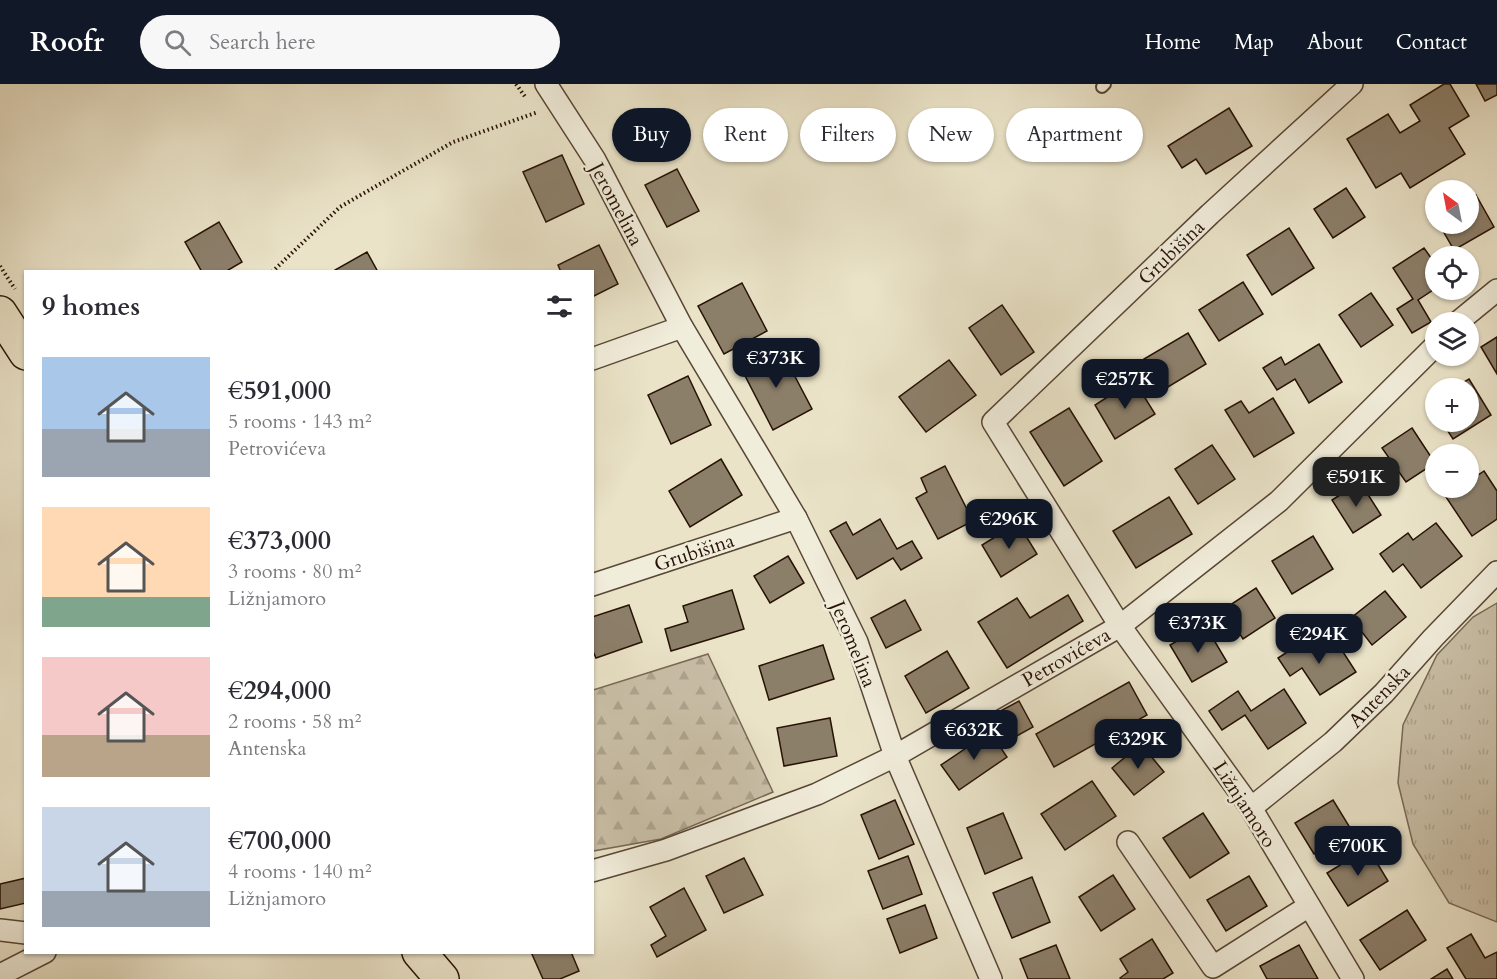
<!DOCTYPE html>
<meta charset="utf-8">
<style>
:root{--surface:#fff;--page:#f7f7f7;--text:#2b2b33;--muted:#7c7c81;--accent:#111827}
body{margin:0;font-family:Cardo,serif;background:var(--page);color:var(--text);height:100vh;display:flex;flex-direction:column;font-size:22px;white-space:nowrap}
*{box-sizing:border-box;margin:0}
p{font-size:20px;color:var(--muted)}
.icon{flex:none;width:33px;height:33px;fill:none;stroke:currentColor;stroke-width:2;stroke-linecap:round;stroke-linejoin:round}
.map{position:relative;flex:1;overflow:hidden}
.panel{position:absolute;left:24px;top:186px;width:570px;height:684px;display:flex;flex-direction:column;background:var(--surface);border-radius:0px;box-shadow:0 2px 4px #0004}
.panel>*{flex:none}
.hud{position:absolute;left:612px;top:24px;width:570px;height:54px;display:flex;gap:12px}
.needle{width:39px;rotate:328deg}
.tools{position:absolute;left:1425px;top:96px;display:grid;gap:12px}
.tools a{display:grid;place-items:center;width:54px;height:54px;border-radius:50%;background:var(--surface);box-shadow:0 2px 4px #0004;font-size:30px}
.price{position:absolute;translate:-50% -51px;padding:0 14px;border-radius:12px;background:var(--accent);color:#fff;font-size:20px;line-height:39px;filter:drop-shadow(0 2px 3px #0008)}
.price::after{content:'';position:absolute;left:50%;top:36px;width:18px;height:14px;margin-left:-9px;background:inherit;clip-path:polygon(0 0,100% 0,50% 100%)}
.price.selected{background:#222;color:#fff}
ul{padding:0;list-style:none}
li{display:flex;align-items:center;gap:18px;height:150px;padding:0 18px}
li span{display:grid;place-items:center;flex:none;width:168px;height:120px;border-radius:0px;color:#555}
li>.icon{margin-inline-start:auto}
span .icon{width:72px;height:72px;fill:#fffc;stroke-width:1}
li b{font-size:26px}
h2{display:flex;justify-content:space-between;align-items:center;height:72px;padding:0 18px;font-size:26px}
.chip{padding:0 21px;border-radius:27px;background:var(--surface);box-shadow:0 2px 4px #0004;font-size:21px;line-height:54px}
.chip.selected{background:var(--accent);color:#fff}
header{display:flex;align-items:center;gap:36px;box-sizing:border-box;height:84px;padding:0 30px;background:var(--accent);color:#fff}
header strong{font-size:28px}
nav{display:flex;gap:33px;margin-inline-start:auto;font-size:21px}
.search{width:420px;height:54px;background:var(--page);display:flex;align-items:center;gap:15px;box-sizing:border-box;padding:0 21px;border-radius:33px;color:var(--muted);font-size:22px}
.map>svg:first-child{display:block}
.grass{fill:url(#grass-tufts);stroke:#786856;stroke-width:1.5}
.forest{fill:url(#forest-firs);stroke:#786856;stroke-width:1.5}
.building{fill:#8c7f6a;stroke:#271205;stroke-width:1.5}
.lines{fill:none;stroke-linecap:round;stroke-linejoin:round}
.service-casing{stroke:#584636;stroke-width:14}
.minor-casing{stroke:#584636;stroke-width:24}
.primary-casing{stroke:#271205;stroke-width:36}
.path{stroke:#271205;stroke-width:4;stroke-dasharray:1.5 3;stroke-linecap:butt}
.service{stroke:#f1eddb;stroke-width:10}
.minor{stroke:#f1eddb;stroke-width:21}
.primary{stroke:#eae3c8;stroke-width:33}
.labels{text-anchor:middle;stroke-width:5;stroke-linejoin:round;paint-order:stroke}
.street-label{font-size:20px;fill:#271205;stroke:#f1eddb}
</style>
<header>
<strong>Roofr</strong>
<div class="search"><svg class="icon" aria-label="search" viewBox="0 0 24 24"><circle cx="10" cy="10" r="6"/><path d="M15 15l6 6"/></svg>Search here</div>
<nav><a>Home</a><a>Map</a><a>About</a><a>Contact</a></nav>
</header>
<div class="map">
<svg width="1497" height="895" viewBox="0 0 1497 895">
<defs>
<pattern id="grass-tufts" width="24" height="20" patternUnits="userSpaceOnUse" patternTransform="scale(1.5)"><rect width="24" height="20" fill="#c9bfa7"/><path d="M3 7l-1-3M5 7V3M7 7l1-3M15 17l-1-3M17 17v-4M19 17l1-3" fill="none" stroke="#ada38e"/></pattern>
<pattern id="forest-firs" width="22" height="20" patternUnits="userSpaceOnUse" patternTransform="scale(1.5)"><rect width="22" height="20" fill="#c9bfa7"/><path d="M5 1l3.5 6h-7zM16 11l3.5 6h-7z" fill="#ada38e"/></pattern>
</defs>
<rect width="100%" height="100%" fill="#eae3c8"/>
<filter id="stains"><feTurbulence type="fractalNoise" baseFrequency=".00333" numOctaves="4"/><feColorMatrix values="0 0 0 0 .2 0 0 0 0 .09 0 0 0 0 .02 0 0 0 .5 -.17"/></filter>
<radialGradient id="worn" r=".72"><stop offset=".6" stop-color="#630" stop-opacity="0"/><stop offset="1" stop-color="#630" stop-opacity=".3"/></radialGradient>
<polygon class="grass" points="1497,519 1497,838 1449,819 1413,760 1398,699 1403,641 1437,571 1473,533"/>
<polygon class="forest" points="708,570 773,708 661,755 593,767 593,606"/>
<g class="building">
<polygon points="1444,0 1450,0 1469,32 1449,44 1465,70 1410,104 1401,89 1376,104 1347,55 1388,30 1400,49 1420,37 1410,21"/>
<polygon points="1476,0 1497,0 1497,11 1485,17"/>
<polygon points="1229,24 1252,62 1206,90 1196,75 1182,84 1168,62"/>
<polygon points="562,71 584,120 546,138 523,88"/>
<polygon points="677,85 699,127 667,143 645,101"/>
<polygon points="1346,104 1365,133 1333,154 1314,125"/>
<polygon points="1476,111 1494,143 1454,166 1439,140 1468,140 1468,115"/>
<polygon points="219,138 242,178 225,188 202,188 185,158"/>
<polygon points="1289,144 1314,184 1272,211 1247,171"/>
<polygon points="599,161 618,200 592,213 592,188 561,188 558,181"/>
<polygon points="1424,164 1436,181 1436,204 1418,216 1431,238 1412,249 1397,225 1413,215 1393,184"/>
<polygon points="367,168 378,188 336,188 335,186"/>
<polygon points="1243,198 1263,230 1219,257 1199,226"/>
<polygon points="742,199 767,247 724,270 698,222"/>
<polygon points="1371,209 1393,241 1361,263 1339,231"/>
<polygon points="1002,221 1034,268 1001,291 969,244"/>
<polygon points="1188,249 1206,280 1163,306 1144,275"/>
<polygon points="1497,253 1497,290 1481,263"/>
<polygon points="1319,260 1342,298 1309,319 1295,295 1277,306 1263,284 1281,273 1285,281"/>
<polygon points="780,264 812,325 773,346 741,284"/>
<polygon points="949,276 976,311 926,348 899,313"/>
<polygon points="688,292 711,341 671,360 648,311"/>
<polygon points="1469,295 1491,331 1453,355 1442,338 1468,338 1468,304 1454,304"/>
<polygon points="1134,296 1155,330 1115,355 1095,321"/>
<polygon points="1273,314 1294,349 1254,373 1225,326 1241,317 1249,329"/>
<polygon points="1069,324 1102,377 1064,402 1030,348"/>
<polygon points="1412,344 1435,379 1406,398 1382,364"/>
<polygon points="1212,361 1235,395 1198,420 1175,385"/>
<polygon points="721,375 742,411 690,443 669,407"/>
<polygon points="945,382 973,437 938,455 916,414 927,408 921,394"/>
<polygon points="1484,387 1497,407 1497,435 1472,452 1446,413 1460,404 1468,404 1468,398"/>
<polygon points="1360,398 1381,431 1353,449 1332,416"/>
<polygon points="1169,413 1192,450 1136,484 1113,447"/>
<polygon points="880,435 897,465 912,457 922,474 901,486 893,474 857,495 830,447 846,438 853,451"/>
<polygon points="1018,439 1037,470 1001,493 982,461"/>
<polygon points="1436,439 1462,472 1421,504 1403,480 1393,488 1380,470 1408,449 1413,456"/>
<polygon points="1313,452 1333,485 1292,510 1272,477"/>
<polygon points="788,472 804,499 770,519 754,492"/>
<polygon points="1256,504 1275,534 1243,555 1224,525"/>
<polygon points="732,506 744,545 671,567 665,545 688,538 683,522"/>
<polygon points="1385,507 1406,533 1372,561 1351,534"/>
<polygon points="1068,511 1083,537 1007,584 978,538 1017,514 1030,534"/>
<polygon points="905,516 921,546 886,564 871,534"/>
<polygon points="629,521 642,558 596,574 592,565 592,533"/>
<polygon points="1205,541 1227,578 1192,598 1170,561"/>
<polygon points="1306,556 1315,570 1336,557 1356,588 1320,611 1302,584 1290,592 1278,574"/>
<polygon points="823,561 834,595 769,616 759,582"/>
<polygon points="947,567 969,604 926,629 905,592"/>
<polygon points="1129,598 1147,631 1054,683 1036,650"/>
<polygon points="1284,605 1306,639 1268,665 1245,631 1222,646 1209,627 1238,607 1251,627"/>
<polygon points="1019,617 1033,643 1006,658 991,632"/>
<polygon points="830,634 837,672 784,682 777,644"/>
<polygon points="990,648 1007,673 959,706 941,681"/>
<polygon points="1141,660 1164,688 1134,711 1112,684"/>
<polygon points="1092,697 1116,732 1065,766 1041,730"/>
<polygon points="895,716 914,760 879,775 861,731"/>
<polygon points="1333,716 1352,747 1314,770 1295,739"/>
<polygon points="1003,729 1022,774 985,790 967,744"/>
<polygon points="1203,729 1229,769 1190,794 1163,754"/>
<polygon points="1368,764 1388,797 1348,822 1327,789"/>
<polygon points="908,772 922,810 883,825 868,787"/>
<polygon points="744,774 763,811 724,829 706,792"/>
<polygon points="1113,791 1135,825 1101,847 1079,813"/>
<polygon points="1249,792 1267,822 1226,847 1207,816"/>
<polygon points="1032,793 1050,838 1012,854 993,809"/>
<polygon points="26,794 26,819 0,825 0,800"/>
<polygon points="684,804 706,846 657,873 651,861 666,852 650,823"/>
<polygon points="925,821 937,854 900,869 887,835"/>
<polygon points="1407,826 1426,856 1380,886 1360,856"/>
<polygon points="1471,850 1485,874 1497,868 1497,895 1466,895 1447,864"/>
<polygon points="1152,855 1173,889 1163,895 1121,895 1120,894 1128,888 1120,875"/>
<polygon points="1056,861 1070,895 1028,895 1020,875"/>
<polygon points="1299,861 1318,895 1267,895 1260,882"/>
<polygon points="531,868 571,868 579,887 560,895 543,895"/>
<polygon points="1447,885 1453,895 1431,895"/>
</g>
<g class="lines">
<g class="service-casing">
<polyline id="service" points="1102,3 1105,0"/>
</g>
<g class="minor-casing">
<g id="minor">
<polyline points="546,0 595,76 682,243 796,434 857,558 895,672 991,895"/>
<polyline points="1352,0 1210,130 993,338 1120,542 1251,724 1353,895"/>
<polyline points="1458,238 1497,206"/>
<polyline points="592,275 682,243"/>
<polyline points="592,501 796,434"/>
<polyline points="1251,724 1333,658 1384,609 1433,554 1497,488"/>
<polyline points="1128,758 1213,883 1309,822"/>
<polyline points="592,787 666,766 817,710 895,672 1120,542 1279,417 1436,261"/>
<polyline points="0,846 26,849"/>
<polyline points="0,891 45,868"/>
</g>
</g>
<g class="primary-casing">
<g id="primary">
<polyline points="0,229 26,269"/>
<polyline points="419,868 442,895"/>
</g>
</g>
<g class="path">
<polyline points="516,0 526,14"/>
<polyline points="0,182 15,205"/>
<polyline points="272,188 340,123 453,58 538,28"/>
</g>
<use href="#service" class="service"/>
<use href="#minor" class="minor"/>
<use href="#primary" class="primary"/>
</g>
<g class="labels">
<g class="street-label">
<text transform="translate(617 120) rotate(62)" y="7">Jeromelina</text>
<text transform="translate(1171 168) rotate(-44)" y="7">Grubišina</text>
<text transform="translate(694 468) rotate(-18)" y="7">Grubišina</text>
<text transform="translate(854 560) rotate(68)" y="7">Jeromelina</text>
<text transform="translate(1066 573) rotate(-30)" y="7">Petrovićeva</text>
<text transform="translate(1379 612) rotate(-46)" y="7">Antenska</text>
<text transform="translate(1245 720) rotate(57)" y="7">Ližnjamoro</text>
</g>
</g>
<rect width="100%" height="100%" filter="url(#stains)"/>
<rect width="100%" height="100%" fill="url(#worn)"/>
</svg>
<div class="tools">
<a><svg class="needle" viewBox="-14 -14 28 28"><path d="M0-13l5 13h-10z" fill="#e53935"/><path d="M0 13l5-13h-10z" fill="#7c7c81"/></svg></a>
<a><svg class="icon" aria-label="locate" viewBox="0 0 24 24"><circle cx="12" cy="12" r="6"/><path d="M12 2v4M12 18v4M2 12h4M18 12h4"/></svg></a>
<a><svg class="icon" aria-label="layers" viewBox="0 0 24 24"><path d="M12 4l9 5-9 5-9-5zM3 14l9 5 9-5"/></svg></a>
<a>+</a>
<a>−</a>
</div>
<b class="price" style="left:776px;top:305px">€373K</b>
<b class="price" style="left:1125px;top:326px">€257K</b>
<b class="price selected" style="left:1356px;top:424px">€591K</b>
<b class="price" style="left:1009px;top:466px">€296K</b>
<b class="price" style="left:1198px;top:570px">€373K</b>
<b class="price" style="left:1319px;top:581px">€294K</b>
<b class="price" style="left:974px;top:677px">€632K</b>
<b class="price" style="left:1138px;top:686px">€329K</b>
<b class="price" style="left:1358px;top:793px">€700K</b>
<div class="hud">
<a class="chip selected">Buy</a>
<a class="chip">Rent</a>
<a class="chip">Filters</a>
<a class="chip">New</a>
<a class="chip">Apartment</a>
</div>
<section class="panel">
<h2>9 homes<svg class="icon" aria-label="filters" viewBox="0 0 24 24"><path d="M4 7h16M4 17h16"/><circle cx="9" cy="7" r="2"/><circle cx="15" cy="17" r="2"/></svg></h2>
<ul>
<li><span style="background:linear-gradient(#a9c7e8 60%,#9aa5b1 0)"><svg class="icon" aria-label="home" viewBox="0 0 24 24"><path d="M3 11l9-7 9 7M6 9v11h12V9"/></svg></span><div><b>€591,000</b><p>5 rooms · 143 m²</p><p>Petrovićeva</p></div></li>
<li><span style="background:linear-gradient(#ffd9b3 75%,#7fa58c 0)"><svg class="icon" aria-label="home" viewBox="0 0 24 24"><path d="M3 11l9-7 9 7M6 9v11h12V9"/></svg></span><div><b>€373,000</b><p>3 rooms · 80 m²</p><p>Ližnjamoro</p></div></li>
<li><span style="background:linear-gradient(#f6c9c9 65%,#b9a48a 0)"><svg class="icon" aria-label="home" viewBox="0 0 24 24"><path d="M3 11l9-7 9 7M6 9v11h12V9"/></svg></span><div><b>€294,000</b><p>2 rooms · 58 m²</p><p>Antenska</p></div></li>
<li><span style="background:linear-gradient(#c9d6e8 70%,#9aa5b1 0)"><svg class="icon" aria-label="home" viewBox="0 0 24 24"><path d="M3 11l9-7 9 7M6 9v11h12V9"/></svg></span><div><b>€700,000</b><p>4 rooms · 140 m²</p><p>Ližnjamoro</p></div></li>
</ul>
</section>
</div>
